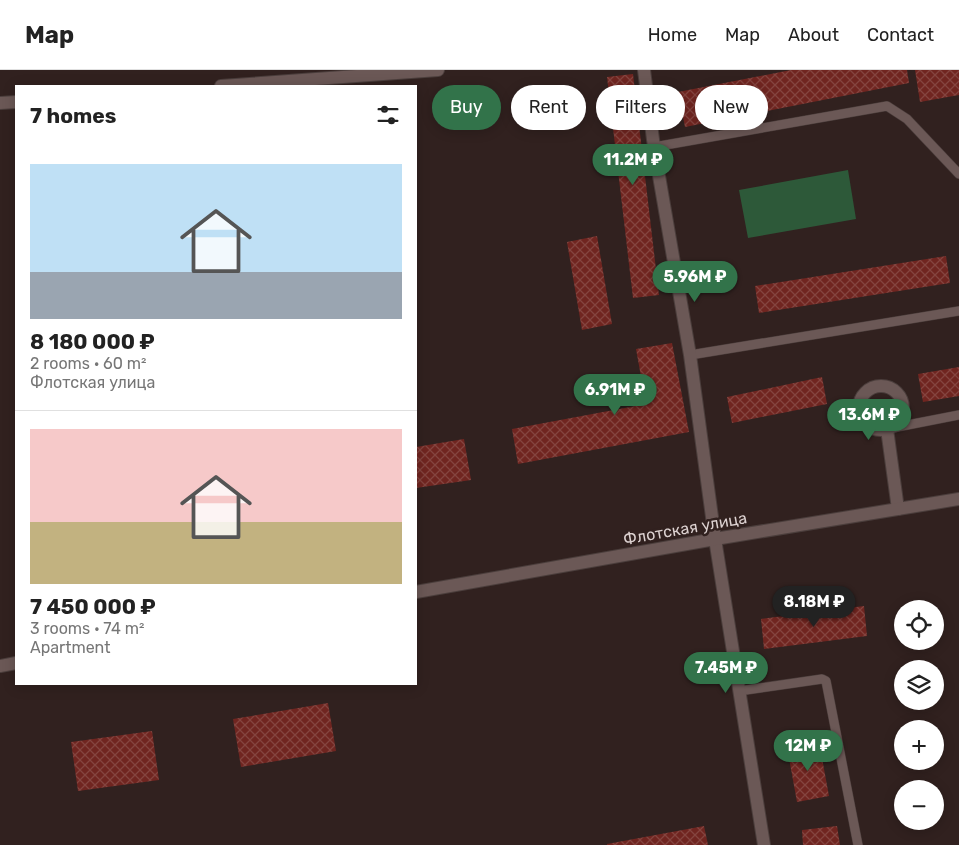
<!DOCTYPE html>
<meta charset="utf-8">
<style>
:root{--surface:#fff;--page:#f6f6f6;--text:#222;--muted:#767676;--line:#e0e0e0;--accent:#32734a}
body{margin:0;font-family:Rubik,sans-serif;background:var(--page);color:var(--text);height:100vh;display:flex;flex-direction:column;font-size:19px;white-space:nowrap}
*{box-sizing:border-box;margin:0}
p{font-size:16px;color:var(--muted)}
.icon{flex:none;width:28px;height:28px;fill:none;stroke:currentColor;stroke-width:2;stroke-linecap:round;stroke-linejoin:round}
.map{position:relative;flex:1;overflow:hidden}
.drawer{position:absolute;left:15px;top:15px;width:402px;height:600px;display:flex;flex-direction:column;background:var(--surface);border-radius:0px;box-shadow:0 2px 12px #0003}
.drawer>*{flex:none}
.guide{position:absolute;left:432px;top:15px;width:451px;height:45px;display:flex;gap:10px}
.tools{position:absolute;left:894px;top:530px;display:grid;gap:10px}
.tools a{display:grid;place-items:center;width:50px;height:50px;border-radius:50%;background:var(--surface);box-shadow:0 2px 12px #0003;font-size:25px}
.price{position:absolute;translate:-50% -42px;padding:0 11px;border-radius:18px;background:var(--accent);color:#fff;font-size:16px;line-height:32px;filter:drop-shadow(0 1px 2px #0008)}
.price::after{content:'';position:absolute;left:50%;top:30px;width:15px;height:11px;margin-left:-8px;background:inherit;clip-path:polygon(0 0,100% 0,50% 100%)}
.price.on{background:#222;color:#fff}
ul{padding:0;list-style:none}
li{display:grid;align-content:center;gap:10px;height:265px;padding:0 15px}
li+li{border-top:1px solid var(--line)}
li span{display:grid;place-items:center;height:155px;border-radius:0px;color:#555}
li>.icon{margin-inline-start:auto}
span .icon{width:90px;height:90px;fill:#fffc;stroke-width:1}
li b{font-size:21px}
h2{display:flex;justify-content:space-between;align-items:center;height:60px;padding:0 15px;font-size:21px}
.tag{padding:0 18px;border-radius:22px;background:var(--surface);box-shadow:0 2px 12px #0003;font-size:18px;line-height:45px}
.tag.on{background:var(--accent);color:#fff}
header{display:flex;align-items:center;gap:30px;box-sizing:border-box;height:70px;padding:0 25px;background:var(--surface);border-bottom:1px solid var(--line)}
header strong{font-size:24px}
nav{display:flex;gap:28px;margin-inline-start:auto;font-size:18px}
.map>svg:first-child{display:block}
.grass{fill:#2d5939}
.building{fill:url(#building-cross-hatch)}
.lines{fill:none;stroke-linecap:round;stroke-linejoin:round}
.lane-casing{stroke:#4b3e3c;stroke-width:10}
.street-casing{stroke:#4b3e3c;stroke-width:14}
.lane{stroke:#6b5856;stroke-width:9}
.street{stroke:#6b5856;stroke-width:12}
.labels{text-anchor:middle;stroke-width:5;stroke-linejoin:round;paint-order:stroke}
.street-label{font-size:16px;fill:#dcd1d0;stroke:#31211f}
</style>
<header>
<strong>Map</strong>
<nav><a>Home</a><a>Map</a><a>About</a><a>Contact</a></nav>
</header>
<div class="map">
<svg width="959" height="775" viewBox="0 0 959 775">
<defs>
<pattern id="building-cross-hatch" width="8" height="8" patternUnits="userSpaceOnUse" patternTransform="scale(1.25)"><rect width="8" height="8" fill="#702520"/><path d="M0 0l8 8M0 8l8-8" fill="none" stroke="#84443f"/></pattern>
</defs>
<rect width="100%" height="100%" fill="#31211f"/>
<polygon class="grass" points="848,100 856,149 748,168 739,120"/>
<g class="building">
<polygon points="791,0 907,0 909,13 685,57 678,22"/>
<polygon points="915,0 959,0 959,25 920,32"/>
<polygon points="633,4 659,225 633,228 607,7"/>
<polygon points="597,166 612,254 582,260 567,172"/>
<polygon points="946,186 950,213 759,243 755,216"/>
<polygon points="672,273 689,362 518,394 512,359 646,334 636,279"/>
<polygon points="959,297 959,326 923,332 918,304"/>
<polygon points="822,307 827,334 732,353 727,327"/>
<polygon points="464,369 471,410 416,418 416,377"/>
<polygon points="864,536 867,566 764,579 761,549"/>
<polygon points="328,633 336,681 241,697 233,649"/>
<polygon points="152,661 159,710 78,721 71,672"/>
<polygon points="819,672 829,726 797,732 787,677"/>
<polygon points="704,756 708,775 607,775 607,774"/>
<polygon points="837,756 840,775 803,775 802,760"/>
</g>
<g class="lines">
<g class="lane-casing">
<g id="lane">
<polyline points="654,77 887,36 907,49 959,104"/>
<polyline points="690,285 959,241"/>
<polyline points="887,359 959,345"/>
<polyline points="739,621 822,609 826,611 858,775"/>
</g>
</g>
<g class="street-casing">
<g id="street">
<polyline points="644,0 654,77 690,285 715,469 764,775"/>
<polyline points="221,16 438,0"/>
<polyline points="0,33 16,32"/>
<circle cx="881" cy="338" r="22"/>
<polyline points="887,359 898,439"/>
<polyline points="416,522 715,469 959,429"/>
<polyline points="0,596 16,593"/>
</g>
</g>
<use href="#lane" class="lane"/>
<use href="#street" class="street"/>
</g>
<g class="labels">
<g class="street-label">
<text transform="translate(685 458) rotate(-10)" y="6">Флотская улица</text>
</g>
</g>
</svg>
<div class="tools">
<a><svg class="icon" aria-label="locate" viewBox="0 0 24 24"><circle cx="12" cy="12" r="6"/><path d="M12 2v4M12 18v4M2 12h4M18 12h4"/></svg></a>
<a><svg class="icon" aria-label="layers" viewBox="0 0 24 24"><path d="M12 4l9 5-9 5-9-5zM3 14l9 5 9-5"/></svg></a>
<a>+</a>
<a>−</a>
</div>
<b class="price" style="left:633px;top:116px">11.2M ₽</b>
<b class="price" style="left:695px;top:233px">5.96M ₽</b>
<b class="price" style="left:615px;top:346px">6.91M ₽</b>
<b class="price" style="left:869px;top:371px">13.6M ₽</b>
<b class="price on" style="left:814px;top:558px">8.18M ₽</b>
<b class="price" style="left:726px;top:624px">7.45M ₽</b>
<b class="price" style="left:808px;top:702px">12M ₽</b>
<div class="guide">
<a class="tag on">Buy</a>
<a class="tag">Rent</a>
<a class="tag">Filters</a>
<a class="tag">New</a>
</div>
<section class="drawer">
<h2>7 homes<svg class="icon" aria-label="filters" viewBox="0 0 24 24"><path d="M4 7h16M4 17h16"/><circle cx="9" cy="7" r="2"/><circle cx="15" cy="17" r="2"/></svg></h2>
<ul>
<li><span style="background:linear-gradient(#bfe0f5 70%,#9aa5b1 0)"><svg class="icon" aria-label="home" viewBox="0 0 24 24"><path d="M3 11l9-7 9 7M6 9v11h12V9"/></svg></span><div><b>8 180 000 ₽</b><p>2 rooms · 60 m²</p><p>Флотская улица</p></div></li>
<li><span style="background:linear-gradient(#f6c9c9 60%,#c2b280 0)"><svg class="icon" aria-label="home" viewBox="0 0 24 24"><path d="M3 11l9-7 9 7M6 9v11h12V9"/></svg></span><div><b>7 450 000 ₽</b><p>3 rooms · 74 m²</p><p>Apartment</p></div></li>
</ul>
</section>
</div>
